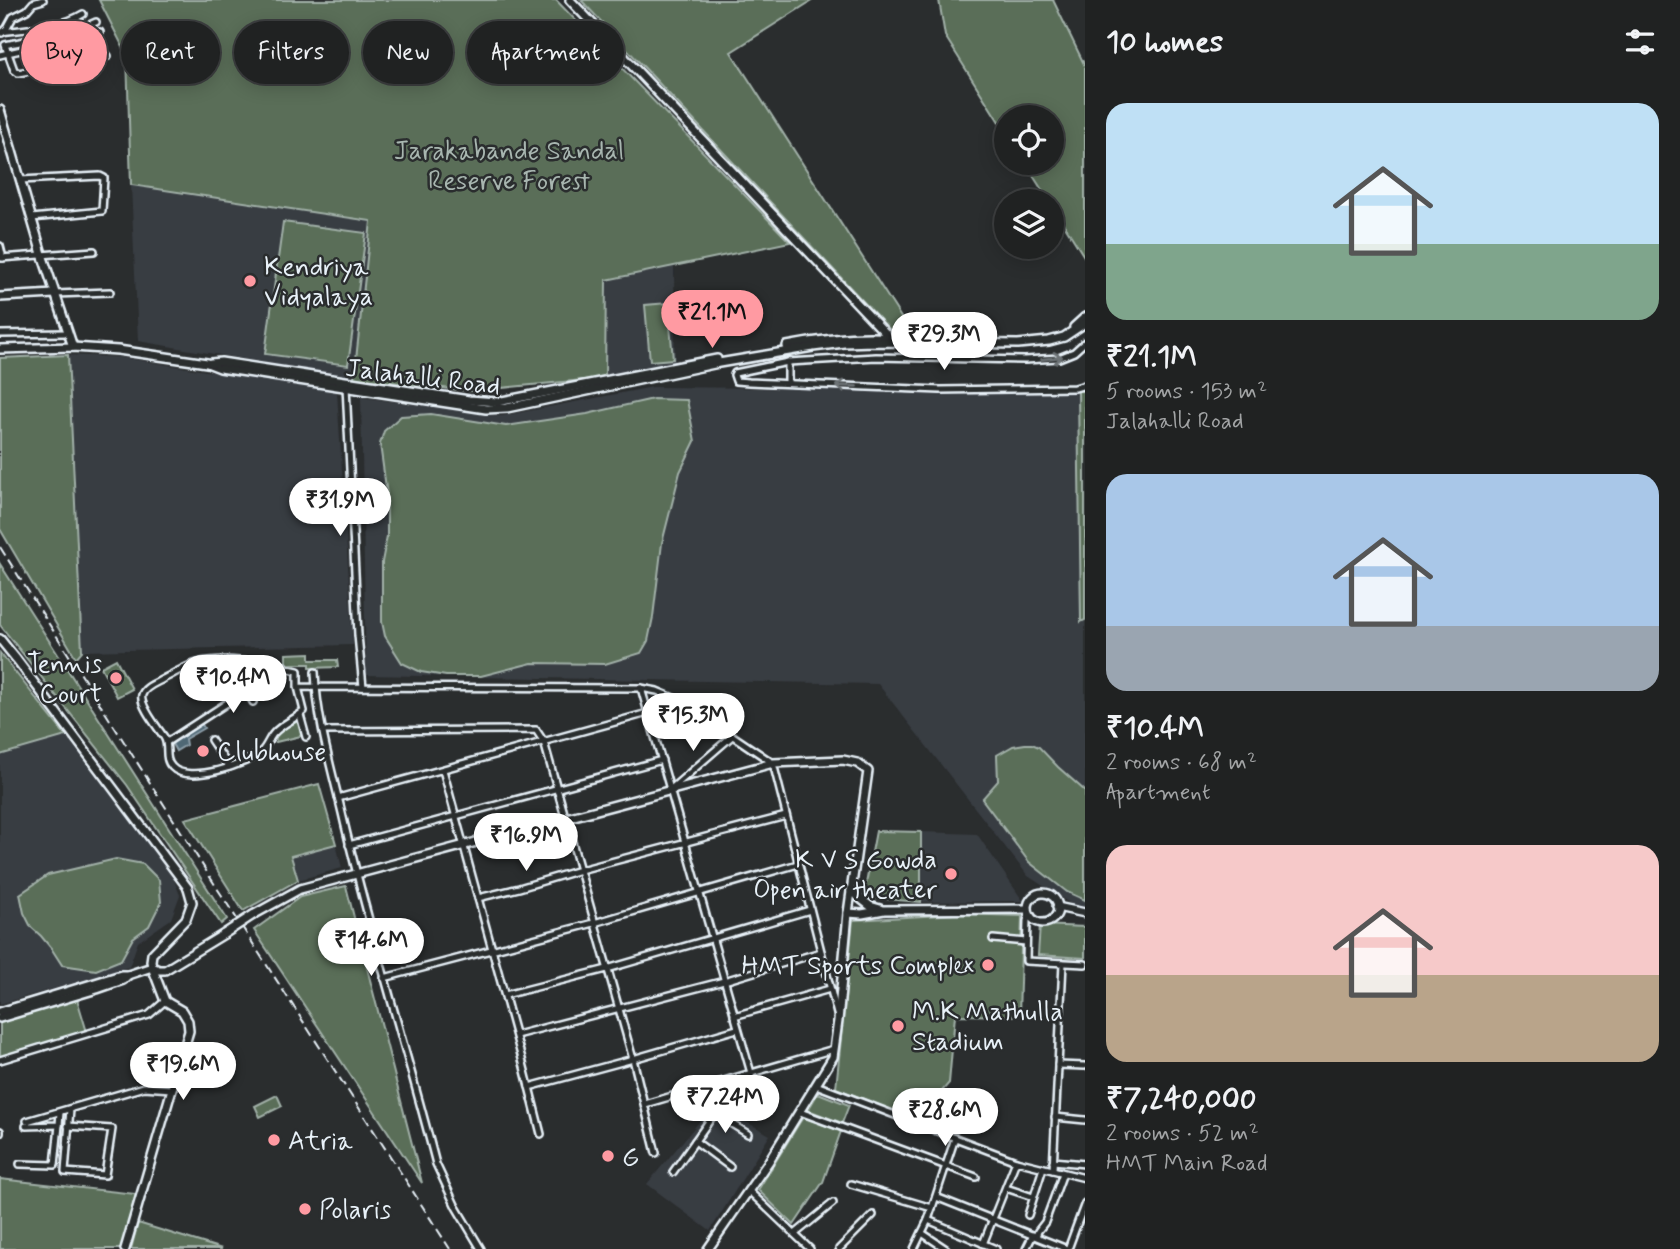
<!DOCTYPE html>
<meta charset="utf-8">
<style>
:root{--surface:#202222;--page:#282a2a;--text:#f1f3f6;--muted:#a2a4a5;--line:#3d3f40;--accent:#ff9aa2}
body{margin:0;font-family:Mynerve,sans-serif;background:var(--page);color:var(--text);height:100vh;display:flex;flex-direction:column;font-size:26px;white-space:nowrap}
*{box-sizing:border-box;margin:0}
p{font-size:23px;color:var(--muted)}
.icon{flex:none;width:38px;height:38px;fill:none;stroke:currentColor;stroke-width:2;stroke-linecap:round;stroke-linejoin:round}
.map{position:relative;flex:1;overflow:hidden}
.side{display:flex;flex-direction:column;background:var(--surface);width:595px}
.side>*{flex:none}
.banner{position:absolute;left:21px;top:21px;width:665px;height:63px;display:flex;gap:14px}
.fabs{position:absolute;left:994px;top:105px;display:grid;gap:14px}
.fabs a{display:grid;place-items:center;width:70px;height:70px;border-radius:50%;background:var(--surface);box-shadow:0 4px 18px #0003,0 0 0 2px var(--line);font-size:35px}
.price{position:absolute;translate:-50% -60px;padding:0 16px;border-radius:24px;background:#fff;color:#222;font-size:23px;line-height:46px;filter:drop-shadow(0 2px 4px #0008)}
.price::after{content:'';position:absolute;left:50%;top:42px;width:21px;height:16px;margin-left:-10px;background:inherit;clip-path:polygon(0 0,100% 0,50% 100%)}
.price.selected{background:var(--accent);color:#111}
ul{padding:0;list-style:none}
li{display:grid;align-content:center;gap:14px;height:371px;padding:0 21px}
li span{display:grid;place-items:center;height:217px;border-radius:21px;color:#555}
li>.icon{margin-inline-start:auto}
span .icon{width:126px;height:126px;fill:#fffc;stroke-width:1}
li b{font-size:30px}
h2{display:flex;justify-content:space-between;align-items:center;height:84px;padding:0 21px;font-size:30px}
.pill{padding:0 24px;border-radius:32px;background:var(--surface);box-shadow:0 4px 18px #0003,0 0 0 2px var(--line);font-size:24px;line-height:63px}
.pill.selected{background:var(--accent);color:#111}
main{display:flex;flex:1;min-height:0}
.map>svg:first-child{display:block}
.built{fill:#383c42}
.green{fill:#5a6e58;stroke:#a1b0a8;stroke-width:2}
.water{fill:#4f6774;stroke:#8c9ea9;stroke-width:2}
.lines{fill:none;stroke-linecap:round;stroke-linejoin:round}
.street-casing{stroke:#e8f1f8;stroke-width:10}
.secondary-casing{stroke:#e8f1f8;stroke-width:12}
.street{stroke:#2a2d2e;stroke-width:5}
.secondary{stroke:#2a2d2e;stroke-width:7}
.rail{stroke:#e8f1f8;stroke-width:2;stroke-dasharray:10 5;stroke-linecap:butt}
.secondary-bridge-casing{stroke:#e8f1f8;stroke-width:12;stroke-linecap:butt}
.secondary-bridge{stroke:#2a2d2e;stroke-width:7}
.oneway{stroke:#6c7275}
.poi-dot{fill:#ff9aa2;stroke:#2a2d2e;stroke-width:2.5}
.labels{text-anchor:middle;stroke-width:5;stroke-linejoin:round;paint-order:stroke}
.park-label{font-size:26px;fill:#a8b6b0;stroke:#2a2d2e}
.poi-label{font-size:26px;fill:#e8f1f8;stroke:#2a2d2e;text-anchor:start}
.street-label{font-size:26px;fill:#e8f1f8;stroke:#2a2d2e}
</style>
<main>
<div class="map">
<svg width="1085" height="1249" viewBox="0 0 1085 1249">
<rect width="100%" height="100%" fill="#2a2d2e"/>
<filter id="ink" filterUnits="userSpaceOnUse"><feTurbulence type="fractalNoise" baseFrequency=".0143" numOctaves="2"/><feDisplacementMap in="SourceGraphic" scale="14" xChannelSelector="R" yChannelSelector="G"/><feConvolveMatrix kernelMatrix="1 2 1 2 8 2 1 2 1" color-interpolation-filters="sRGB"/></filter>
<g filter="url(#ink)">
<g class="built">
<polygon points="131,185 371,221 354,378 138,341"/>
<polygon points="674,266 675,364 605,378 606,280"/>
<polygon points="68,355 120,357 337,392 353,645 82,651"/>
<polygon points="653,387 1085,391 1085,908 1077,908 1028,876 878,684 366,675 361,397 501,416"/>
<polygon points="66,736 172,875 180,895 171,919 138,942 129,967 0,1004 0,755"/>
<polygon points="921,832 977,834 1023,901 921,902"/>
<polygon points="336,844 342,868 298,880 291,856"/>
<polygon points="714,1104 770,1135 710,1231 647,1184"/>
</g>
<g class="green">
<polygon points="99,0 556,0 790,242 606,280 605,378 470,391 354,378 371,221 131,185 127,55"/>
<polygon points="581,0 813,0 731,52 909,330 891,331"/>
<polygon points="939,0 1053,0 1085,66 1085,258 1052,205 1052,201 1049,201 1025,163 1052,163 1052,117 1006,117 1006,133 945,36"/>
<polygon points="283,222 366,233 348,365 265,354"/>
<polygon points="668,303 673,359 650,361 645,305"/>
<polygon points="68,355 82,651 76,658 0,529 0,358"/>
<polygon points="1078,391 1085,391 1085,620 1081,622"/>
<polygon points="653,399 687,400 695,441 680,472 662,543 653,617 648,641 641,653 605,664 532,663 481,676 446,676 421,672 402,663 385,636 382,622 382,562 387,536 387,495 380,444 384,431 401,416 431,414 506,426 587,414"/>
<polygon points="0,564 227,919 221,924 127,785 0,625"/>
<polygon points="0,653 66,736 0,755"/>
<polygon points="310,653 310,660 337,660 338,667 310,668 310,664 286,664 286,654"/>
<polygon points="116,659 132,689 117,697 101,667"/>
<polygon points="300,720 301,736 276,742 275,734"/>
<polygon points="1025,744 1032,744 1039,747 1058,767 1085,791 1085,900 1067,892 1029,862 982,799 998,781 997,755 1013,746"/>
<polygon points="319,784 336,844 291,856 298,880 243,911 185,819"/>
<polygon points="876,831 921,832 921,902 871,898 865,889"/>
<polygon points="116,859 143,864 159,880 161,902 149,926 133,938 121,960 96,970 62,965 51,948 41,936 31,927 24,913 20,894 48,875"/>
<polygon points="346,886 422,1183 254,930 300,897"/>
<polygon points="959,914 1022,916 1019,1016 955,1015 949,1083 917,1120 836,1088 853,920"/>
<polygon points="1040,925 1085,927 1085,958 1038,955"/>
<polygon points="77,999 87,1032 0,1058 0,1022"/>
<polygon points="818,1093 849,1105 842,1123 808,1110"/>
<polygon points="277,1095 282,1106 260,1117 255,1106"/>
<polygon points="803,1117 841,1131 823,1182 794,1225 758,1190"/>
<polygon points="0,1179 136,1194 121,1249 0,1249"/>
<polygon points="138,1223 222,1249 131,1249"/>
</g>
<polygon class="water" points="201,723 204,728 185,739 186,745 176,751 171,742"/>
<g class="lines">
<g class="street-casing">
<g id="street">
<path d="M 96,22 C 67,36 36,38 5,45 L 14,70 L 18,73 L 108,56"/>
<path d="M 3,32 C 29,28 60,28 83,14"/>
<polyline points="2,33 7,28 13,17 27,10 33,3 43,0"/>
<path d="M 0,55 C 33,46 67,43 100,32"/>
<polyline points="20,180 100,176 104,178 102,211 32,218"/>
<polyline points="0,246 3,258"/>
<polyline points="0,258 94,251"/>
<polyline points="55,294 110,292"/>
<polyline points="0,334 67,333"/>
<polyline points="1085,342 1074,352 1059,358 1025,360 876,357 788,362 735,373 734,375 736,381 749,382 940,390 1075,388 1085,385"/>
<polyline points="788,362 788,383"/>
<polyline points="346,386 358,635 363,687"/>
<polyline points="229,661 253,702"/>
<path d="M 315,672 C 317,720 331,767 342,813 C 369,931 406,1047 436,1164 L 456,1207 L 481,1249"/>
<path d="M 298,687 L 304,711 C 295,719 282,724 274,733 C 269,738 267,746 262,751 C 248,765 187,784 172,767 C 163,758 170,746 164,737 C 158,728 139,705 142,695 C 144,687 156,683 163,679 C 174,674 185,666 197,663 C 226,656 269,664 298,671 L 298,687 L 641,688 L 657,691 L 681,701 L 773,763 L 837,1014"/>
<polyline points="641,688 751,1073 752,1097 750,1099 717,1110 673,1172"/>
<polyline points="300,715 306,737"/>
<polyline points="323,731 536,730 544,742 633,1059 656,1153"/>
<polyline points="211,740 229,767"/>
<polyline points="167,742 284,666"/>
<polyline points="443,770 522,1059 541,1134"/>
<polyline points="671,789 732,736"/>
<polyline points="338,798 648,713 681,701"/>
<polyline points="349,845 662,760"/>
<polyline points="478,898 519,888 580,870 786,816"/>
<polyline points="1029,914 1027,921 1026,961 1085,964"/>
<polyline points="993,939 1026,942"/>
<polyline points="384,978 594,923 798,864"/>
<polyline points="505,995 607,969 810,910"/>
<polyline points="734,1016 830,989"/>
<polyline points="516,1035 724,981 821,952"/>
<polyline points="0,1060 149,1015 165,1001"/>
<polyline points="1058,1065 1085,1066"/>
<polyline points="816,1085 1016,1161 1085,1178"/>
<polyline points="529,1087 633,1059 737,1029"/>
<polyline points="645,1104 834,1049"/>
<polyline points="800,1112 976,1177"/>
<polyline points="714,1113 748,1134"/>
<polyline points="1055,1117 1085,1120"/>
<polyline points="27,1121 144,1087 172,1089"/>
<polyline points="26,1126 59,1125 60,1112"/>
<polyline points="68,1126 112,1129 105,1175 65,1172 70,1109"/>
<polyline points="0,1131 0,1133"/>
<polyline points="695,1141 730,1167"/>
<polyline points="1053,1161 1085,1164"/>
<polyline points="20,1164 55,1165 59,1125"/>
<polyline points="1053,1170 1063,963"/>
<polyline points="851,1184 932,1208"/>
<polyline points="1006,1188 1033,1197"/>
<polyline points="748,1190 810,1249"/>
<polyline points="936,1197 1067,1249"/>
<polyline points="1028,1215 1043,1168"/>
<polyline points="928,1220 996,1249"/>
<polyline points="922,1233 946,1249"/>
<polyline points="795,1234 833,1203"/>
<polyline points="1036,1236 1038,1231 1045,1222 1063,1173"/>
<polyline points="983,1244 1016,1161"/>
<polyline points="839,1249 873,1215"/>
<polyline points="914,1249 928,1220 955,1138"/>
<polyline points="1026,1249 1033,1235"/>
<polyline points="1068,1249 1085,1203"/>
</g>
</g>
<g class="secondary-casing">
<g id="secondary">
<polyline points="570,0 890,338"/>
<polyline points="0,110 42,254 73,347"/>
<polyline points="0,297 55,294"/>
<polyline points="1074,327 1085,317"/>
<path d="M 787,346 C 823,339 857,335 893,338"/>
<polyline points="0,349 73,347 118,350 207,363 220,368 486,409 507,408 719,363 813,347 844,343 873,342 1018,344 1049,341 1064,337 1085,323"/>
<polyline points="211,363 221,362 469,400 497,402 717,359"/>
<polyline points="0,639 17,660 188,888 192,902 186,919 152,954 151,961 152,967 159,970 165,970 224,934"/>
<polyline points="851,891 870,906 880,909"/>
<circle cx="1043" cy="908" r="15"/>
<polyline points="1057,907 1085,913"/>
<polyline points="848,913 862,914 884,910 1028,909"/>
<polyline points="253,915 300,889 773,763 843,760 857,763 868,771 848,913 838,1021 833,1057 769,1161 708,1249"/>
<polyline points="0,1012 121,975 128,975 152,967 165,1001 182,1011 188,1021 189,1031 125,1249"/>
<polyline points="0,1018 97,989 123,980 128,975"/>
</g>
</g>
<use href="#street" class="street"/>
<use href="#secondary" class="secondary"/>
<polyline class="rail" points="0,547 217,888 450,1249"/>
<g class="secondary-bridge-casing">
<polyline id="secondary-bridge" points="224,934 253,915"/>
</g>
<use href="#secondary-bridge" class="secondary-bridge"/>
</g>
<defs><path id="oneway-shaft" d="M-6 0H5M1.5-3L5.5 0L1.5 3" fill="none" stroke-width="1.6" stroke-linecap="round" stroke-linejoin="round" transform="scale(1.75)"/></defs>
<g class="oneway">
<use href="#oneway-shaft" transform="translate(1052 358) rotate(-7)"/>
<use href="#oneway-shaft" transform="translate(846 386) rotate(-178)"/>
</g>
</g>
<g class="poi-dot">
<circle cx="250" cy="281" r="7"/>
<circle cx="116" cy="678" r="7"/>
<circle cx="203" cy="751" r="7"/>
<circle cx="951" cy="874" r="7"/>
<circle cx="988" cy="965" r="7"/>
<circle cx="898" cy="1026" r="7"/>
<circle cx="274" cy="1140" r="7"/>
<circle cx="608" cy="1156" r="7"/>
<circle cx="305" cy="1209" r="7"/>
</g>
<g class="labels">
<g class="park-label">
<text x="509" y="159">Jarakabande Sandal<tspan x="509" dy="30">Reserve Forest</tspan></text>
</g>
<g class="poi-label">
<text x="264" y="275">Kendriya<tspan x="264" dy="30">Vidyalaya</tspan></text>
<text x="102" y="672" text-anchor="end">Tennis<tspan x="102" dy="30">Court</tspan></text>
<text x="217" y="760">Clubhouse</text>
<text x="937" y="868" text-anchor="end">K V S Gowda<tspan x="937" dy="30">Open air theater</tspan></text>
<text x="974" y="974" text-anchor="end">HMT Sports Complex</text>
<text x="912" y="1020">M.K Mathulla<tspan x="912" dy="30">Stadium</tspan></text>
<text x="288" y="1149">Atria</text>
<text x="622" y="1165">G</text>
<text x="319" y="1218">Polaris</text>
</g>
<g class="street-label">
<text transform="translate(423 376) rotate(7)" y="9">Jalahalli Road</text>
</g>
</g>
</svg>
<div class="fabs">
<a><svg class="icon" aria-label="locate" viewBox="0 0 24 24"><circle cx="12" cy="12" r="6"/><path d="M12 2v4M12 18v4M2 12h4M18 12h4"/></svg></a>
<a><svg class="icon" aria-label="layers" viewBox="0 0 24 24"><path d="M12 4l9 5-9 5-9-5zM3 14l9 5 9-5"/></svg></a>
</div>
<b class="price selected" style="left:712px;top:350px">₹21.1M</b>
<b class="price" style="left:944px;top:372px">₹29.3M</b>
<b class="price" style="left:340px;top:538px">₹31.9M</b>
<b class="price" style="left:233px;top:715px">₹10.4M</b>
<b class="price" style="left:693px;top:753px">₹15.3M</b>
<b class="price" style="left:526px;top:873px">₹16.9M</b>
<b class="price" style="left:371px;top:978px">₹14.6M</b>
<b class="price" style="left:183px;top:1102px">₹19.6M</b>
<b class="price" style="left:725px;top:1135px">₹7.24M</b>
<b class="price" style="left:945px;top:1148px">₹28.6M</b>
<div class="banner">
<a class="pill selected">Buy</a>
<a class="pill">Rent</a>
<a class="pill">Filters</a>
<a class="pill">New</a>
<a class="pill">Apartment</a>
</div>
</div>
<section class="side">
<h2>10 homes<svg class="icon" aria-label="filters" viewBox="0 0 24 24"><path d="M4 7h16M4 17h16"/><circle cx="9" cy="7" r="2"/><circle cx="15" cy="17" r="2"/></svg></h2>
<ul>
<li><span style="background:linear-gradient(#bfe0f5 65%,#7fa58c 0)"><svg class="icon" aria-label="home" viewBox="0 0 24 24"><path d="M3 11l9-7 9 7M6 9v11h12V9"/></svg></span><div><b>₹21.1M</b><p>5 rooms · 153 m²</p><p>Jalahalli Road</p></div></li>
<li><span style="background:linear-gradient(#a9c7e8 70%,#9aa5b1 0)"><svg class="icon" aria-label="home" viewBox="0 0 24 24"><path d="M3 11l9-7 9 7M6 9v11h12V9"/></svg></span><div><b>₹10.4M</b><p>2 rooms · 68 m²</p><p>Apartment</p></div></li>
<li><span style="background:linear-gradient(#f6c9c9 60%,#b9a48a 0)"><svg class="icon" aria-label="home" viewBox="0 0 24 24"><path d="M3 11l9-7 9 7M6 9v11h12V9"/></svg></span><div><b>₹7,240,000</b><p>2 rooms · 52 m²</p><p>HMT Main Road</p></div></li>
</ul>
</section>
</main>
